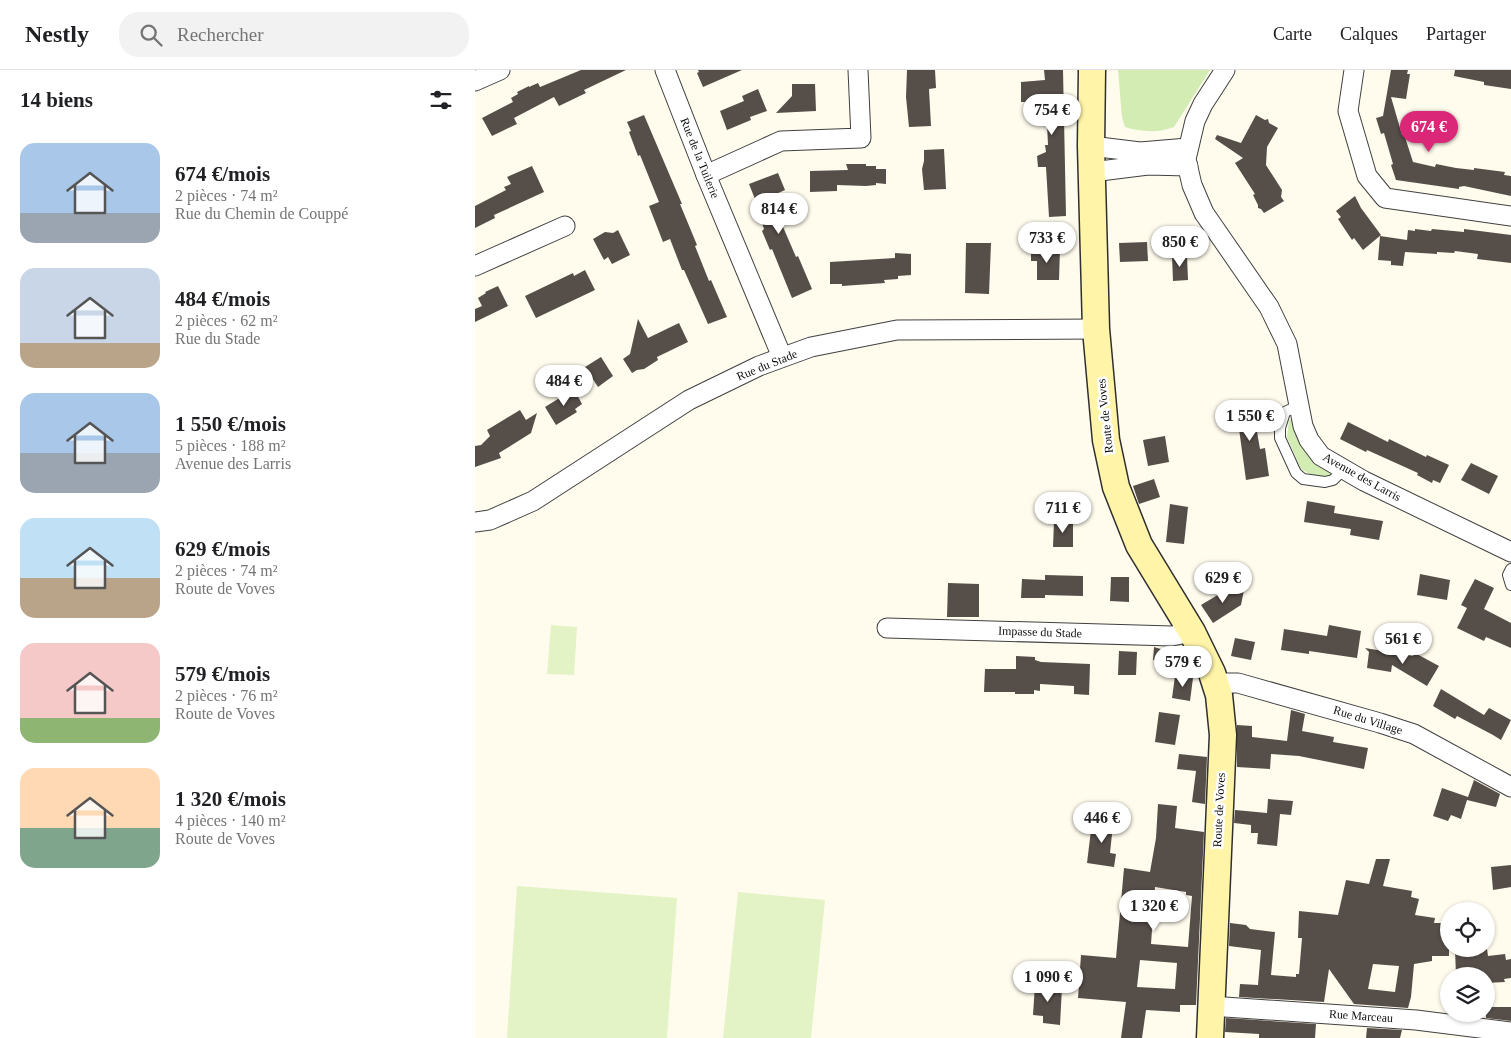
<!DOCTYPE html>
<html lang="fr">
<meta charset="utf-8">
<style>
:root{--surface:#fff;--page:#f2f2f2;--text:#202124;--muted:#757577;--line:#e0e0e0;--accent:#db2777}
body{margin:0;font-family:"Times New Roman",serif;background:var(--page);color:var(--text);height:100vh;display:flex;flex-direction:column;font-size:19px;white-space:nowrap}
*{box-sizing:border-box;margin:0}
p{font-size:16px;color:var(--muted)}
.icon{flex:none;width:28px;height:28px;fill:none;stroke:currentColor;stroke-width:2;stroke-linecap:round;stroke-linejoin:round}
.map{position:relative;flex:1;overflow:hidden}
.sheet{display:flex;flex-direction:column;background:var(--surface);width:475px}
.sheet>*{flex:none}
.tools{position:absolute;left:965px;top:832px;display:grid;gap:10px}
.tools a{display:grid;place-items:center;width:55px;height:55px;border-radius:50%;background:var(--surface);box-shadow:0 1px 4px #0004;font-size:25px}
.price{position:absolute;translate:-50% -42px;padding:0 11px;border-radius:18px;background:#fff;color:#222;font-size:16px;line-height:32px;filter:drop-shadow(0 1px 2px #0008)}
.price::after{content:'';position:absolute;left:50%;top:30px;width:15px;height:11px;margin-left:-8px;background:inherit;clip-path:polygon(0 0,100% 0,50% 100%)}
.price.active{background:var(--accent);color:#fff}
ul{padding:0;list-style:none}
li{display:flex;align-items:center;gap:15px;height:125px;padding:0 20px}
li span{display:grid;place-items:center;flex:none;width:140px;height:100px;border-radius:15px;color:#555}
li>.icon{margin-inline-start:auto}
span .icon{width:60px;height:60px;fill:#fffc;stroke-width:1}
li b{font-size:21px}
h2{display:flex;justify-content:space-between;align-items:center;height:60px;padding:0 20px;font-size:21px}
header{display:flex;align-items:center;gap:30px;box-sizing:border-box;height:70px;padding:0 25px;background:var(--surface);border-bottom:1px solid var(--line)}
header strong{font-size:24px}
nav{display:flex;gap:28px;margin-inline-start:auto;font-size:18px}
.search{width:350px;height:45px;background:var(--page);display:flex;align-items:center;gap:12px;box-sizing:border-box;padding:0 18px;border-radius:20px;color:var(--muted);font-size:19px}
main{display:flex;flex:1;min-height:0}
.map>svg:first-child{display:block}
.green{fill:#d2ecb4}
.pitch{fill:#e4f3c6}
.building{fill:#564e49;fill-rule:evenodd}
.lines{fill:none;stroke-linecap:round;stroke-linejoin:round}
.lane-casing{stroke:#404040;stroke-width:12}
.street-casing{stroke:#404040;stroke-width:21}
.secondary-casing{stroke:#2f2f2f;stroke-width:29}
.lane{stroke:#fff;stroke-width:10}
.street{stroke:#fff;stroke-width:19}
.secondary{stroke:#fff4a8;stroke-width:26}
.labels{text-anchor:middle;stroke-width:5;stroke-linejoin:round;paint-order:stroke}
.street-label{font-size:12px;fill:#0d0d0d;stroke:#fff}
</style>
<header>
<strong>Nestly</strong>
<div class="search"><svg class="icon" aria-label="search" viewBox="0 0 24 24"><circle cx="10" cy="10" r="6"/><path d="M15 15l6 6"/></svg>Rechercher</div>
<nav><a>Carte</a><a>Calques</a><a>Partager</a></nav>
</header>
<main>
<section class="sheet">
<h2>14 biens<svg class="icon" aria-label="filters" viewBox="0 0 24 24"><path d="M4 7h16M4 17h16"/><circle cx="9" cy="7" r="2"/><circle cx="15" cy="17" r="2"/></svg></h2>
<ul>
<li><span style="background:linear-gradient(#a9c7e8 70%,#9aa5b1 0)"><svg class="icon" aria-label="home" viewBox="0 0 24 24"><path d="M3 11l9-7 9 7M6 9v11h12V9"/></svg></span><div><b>674 €/mois</b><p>2 pièces · 74 m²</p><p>Rue du Chemin de Couppé</p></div></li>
<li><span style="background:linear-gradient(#c9d6e8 75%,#b9a48a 0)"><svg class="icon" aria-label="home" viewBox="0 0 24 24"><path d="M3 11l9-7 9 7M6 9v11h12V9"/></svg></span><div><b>484 €/mois</b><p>2 pièces · 62 m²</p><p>Rue du Stade</p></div></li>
<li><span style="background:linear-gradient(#a9c7e8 60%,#9aa5b1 0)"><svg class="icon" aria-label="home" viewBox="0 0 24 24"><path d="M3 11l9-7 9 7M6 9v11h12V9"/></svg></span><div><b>1 550 €/mois</b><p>5 pièces · 188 m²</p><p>Avenue des Larris</p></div></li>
<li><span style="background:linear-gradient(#bfe0f5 60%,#b9a48a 0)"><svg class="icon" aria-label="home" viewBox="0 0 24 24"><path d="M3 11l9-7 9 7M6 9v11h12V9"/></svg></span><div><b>629 €/mois</b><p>2 pièces · 74 m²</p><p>Route de Voves</p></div></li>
<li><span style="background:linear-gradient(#f6c9c9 75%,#8fb573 0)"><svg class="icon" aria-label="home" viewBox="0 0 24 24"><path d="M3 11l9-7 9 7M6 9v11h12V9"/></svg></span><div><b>579 €/mois</b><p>2 pièces · 76 m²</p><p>Route de Voves</p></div></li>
<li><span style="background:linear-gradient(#ffd9b3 60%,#7fa58c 0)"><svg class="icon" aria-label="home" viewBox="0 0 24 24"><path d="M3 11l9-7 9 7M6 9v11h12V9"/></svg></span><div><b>1 320 €/mois</b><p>4 pièces · 140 m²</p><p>Route de Voves</p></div></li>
</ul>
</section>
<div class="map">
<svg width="1036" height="968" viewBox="0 0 1036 968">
<rect width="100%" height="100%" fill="#fffbed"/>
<g class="green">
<path d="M 643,0 L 735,0 L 699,57 C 684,63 665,62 650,57 L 647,47 Z"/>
<polygon points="817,349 826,373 839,392 856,403 857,405 852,408 835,404 826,399 812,367 814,350"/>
</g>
<g class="pitch">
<polygon points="76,555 102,557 99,605 72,604"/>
<polygon points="42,816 202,828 192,968 32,968"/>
<polygon points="263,822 350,830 336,968 248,968"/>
</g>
<g class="building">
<polygon points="106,0 151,0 109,20 111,23 84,36 79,27 39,48 42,54 17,66 7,48 38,32 36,28 43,24 42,22 54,16 54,17 63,13 65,17"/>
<polygon points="223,0 267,0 228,17 222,3 224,2"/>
<polygon points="432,0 460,0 461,18 454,19 456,56 434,57 431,27"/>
<polygon points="569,0 588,0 591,146 574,147 571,97 563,97 562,86 571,82 570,75 573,75 571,32 546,32 546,12 570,10"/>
<polygon points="916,0 933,0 932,4 935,4 931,29 916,27 927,65 929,64 938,92 960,97 961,94 981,98 999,100 999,98 1030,102 1029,105 1036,106 1036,126 989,116 984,117 984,119 921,110 916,95 918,94 909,63 906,64 901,48 908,46"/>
<polygon points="980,0 1036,0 1036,19 1009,15 1009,12 979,6"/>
<polygon points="317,14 340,14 341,41 301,43 317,26"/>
<polygon points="283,19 292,41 275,47 276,50 252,60 245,41 269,31 267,26"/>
<polygon points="169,45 207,134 205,134 222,175 220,176 234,211 236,210 252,247 233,254 209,200 207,200 195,169 188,172 174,136 184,132 165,85 163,86 154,62 156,61 152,52"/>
<polygon points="781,45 790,50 793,49 794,53 803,58 792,77 791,95 807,120 806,127 809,131 789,143 786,139 783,138 783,135 778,125 780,124 760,93 768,88 740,69 742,65 766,73"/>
<polygon points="469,79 471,119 449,120 447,99 449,91 449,80"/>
<polygon points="371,94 391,94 391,96 401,96 401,99 411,99 411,114 401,113 401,115 391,116 362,115 362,121 335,122 335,101 373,100"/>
<polygon points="57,96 69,122 19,145 20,148 0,158 0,136 31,120 29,117 36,114 32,107"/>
<polygon points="303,103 310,120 301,124 302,126 296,129 321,187 323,186 337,219 317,228 297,179 295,180 287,161 289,159 287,153 289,152 274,114"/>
<polygon points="880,126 886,138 906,165 888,180 879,168 877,170 863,149 866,147 861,141"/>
<polygon points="940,159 956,161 957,159 989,162 989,159 1036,165 1036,193 1002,189 1003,184 980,181 979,183 962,182 962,184 930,182 928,196 916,195 916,191 903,190 905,166 932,170 933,160 940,161"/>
<polygon points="143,160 155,185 137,194 133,187 129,190 118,169 130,162 138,163"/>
<polygon points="672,172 673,191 645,192 644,173"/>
<polygon points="491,173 516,173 514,224 490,223"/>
<polygon points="556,179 585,179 584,210 562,210 562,191 556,191"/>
<polygon points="420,183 436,184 436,205 423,206 423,209 409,210 410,213 367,216 367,214 355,214 355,192 420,188"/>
<polygon points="697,186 712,186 713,210 698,211"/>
<polygon points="110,200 120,220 61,248 50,226 98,203 99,206"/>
<polygon points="23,216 33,236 0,252 0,239 7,236 3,228 11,223 10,222"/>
<polygon points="163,249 173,268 204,253 213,272 182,287 183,290 169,299 162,300 157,303 148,289 155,284"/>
<polygon points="126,287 138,306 123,317 110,297"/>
<polygon points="99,319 107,334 100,339 102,342 81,355 70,337"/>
<polygon points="777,333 785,379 790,378 794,406 771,410 764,359 760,360 757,336"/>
<polygon points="45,340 51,350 62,343 56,363 24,383 26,388 0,397 0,376 6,375 15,366 12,360"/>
<polygon points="873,352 913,372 914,369 951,387 952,385 974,395 965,413 958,410 957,413 942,405 943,403 892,380 891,382 865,369"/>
<polygon points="690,366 694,392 673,396 668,370"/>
<polygon points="996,393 1023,406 1014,424 986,410"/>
<polygon points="679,409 685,427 664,434 658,416"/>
<polygon points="832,431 860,436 859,443 908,451 904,470 875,465 876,459 829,452"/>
<polygon points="695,434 713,437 709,474 691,472"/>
<polygon points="579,451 598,451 598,477 578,477"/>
<polygon points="945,504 975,510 972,530 942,525"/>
<polygon points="570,505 608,506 608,526 570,525 570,528 546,528 547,509 570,510"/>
<polygon points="636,507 654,507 654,532 635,531"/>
<polygon points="1000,509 1019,518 1009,539 1036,553 1036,578 1011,567 1009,571 982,558 992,538 986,535"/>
<polygon points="473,513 504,514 504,547 472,547"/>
<polygon points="756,517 769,520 766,535 738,553 726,535"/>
<polygon points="854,555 886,561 882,588 834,581 834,584 806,580 809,559 852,566"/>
<polygon points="760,568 780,572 776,590 756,586"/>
<polygon points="679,577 705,585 700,598 678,590"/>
<polygon points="890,578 938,586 940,583 964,596 952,616 917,595 916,602 892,598 894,582"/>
<polygon points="644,581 662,582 661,605 643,605"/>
<polygon points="541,586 560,587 560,590 566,592 615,594 614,625 599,624 599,616 565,614 565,621 559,620 559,624 540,624 540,622 509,622 510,599 541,599"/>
<polygon points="700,606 718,608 715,631 697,628"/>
<polygon points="966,619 1009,645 1014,638 1036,650 1026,670 1018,665 982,646 980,649 958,636"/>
<polygon points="816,640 830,644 827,661 859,667 858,672 893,678 889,699 824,686 796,684 795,699 762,697 762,655 777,656 777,667 812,671"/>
<polygon points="684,642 705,645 700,675 680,672"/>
<polygon points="704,684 732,687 730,734 717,732 721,701 702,699"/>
<polygon points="999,710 1025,724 1021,737 992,730 986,749 976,745 973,751 958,746 967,718 993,727"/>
<polygon points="793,729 818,731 816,745 805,744 802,776 782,774 783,763 776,763 776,755 759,753 760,740 792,743"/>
<path d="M 683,734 L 702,736 L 700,758 L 729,762 L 721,935 L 705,935 L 705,942 L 671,940 L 667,968 L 646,968 L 651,932 L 603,928 L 606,885 L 641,888 L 649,798 L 675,802 L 681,768 ZM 680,817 L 711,822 L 711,825 L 717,826 L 713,877 L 676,874 ZM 665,890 L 702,893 L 700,919 L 662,917 Z"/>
<polygon points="627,744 639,745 635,783 641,784 639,797 612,793 616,760 625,761"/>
<path d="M 901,789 L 915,789 L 908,816 L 937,821 L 936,827 L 944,829 L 940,845 L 960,848 L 959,853 L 974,853 L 974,886 L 957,886 L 957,891 L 939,894 L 936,927 L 933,938 L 879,934 L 854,899 L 849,932 L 764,927 L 765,914 L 783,915 L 786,880 L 754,876 L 755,853 L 771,855 L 775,859 L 800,862 L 796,905 L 821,907 L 821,904 L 824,904 L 827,868 L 823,868 L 824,841 L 863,845 L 871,810 L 894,814 ZM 898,894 L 924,896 L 920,922 L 893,919 Z"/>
<polygon points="1036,795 1036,817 1018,820 1016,797"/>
<polygon points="980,879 1012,879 1013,886 1030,884 1031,890 1036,889 1036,908 1029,909 1030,912 1011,913 1011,906 981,906"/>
<polygon points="560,914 587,917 585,955 568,953 568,946 558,945"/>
<polygon points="1011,937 1036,937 1036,951 1011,948"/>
<polygon points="751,948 841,954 840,968 784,968 784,964 750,962"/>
<polygon points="892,958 927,960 925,968 891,968"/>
</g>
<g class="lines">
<g class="lane-casing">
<g id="lane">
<polyline points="824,335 810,342 805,358 805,368 821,403 828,409 850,412 858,410 868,400"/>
<polyline points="1036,499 1033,505 1036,515"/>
</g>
</g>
<g class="street-casing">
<g id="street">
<polyline points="190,0 231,105 307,287"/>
<polyline points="750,0 728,34 720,51 711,89 717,115 729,143 794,237 812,274 828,356 834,370 846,386 889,411 1036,482"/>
<polyline points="879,0 873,41 892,106 910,128 1036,146"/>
<polyline points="0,11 25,0"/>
<polyline points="616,76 665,82 713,78"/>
<polyline points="617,102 673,95 713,96"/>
<polyline points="231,105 306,71 386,68 383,0"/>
<polyline points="0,196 90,156"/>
<polyline points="0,452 15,450 58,431 214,330 284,296 336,277 422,260 621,259"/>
<polyline points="412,558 697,566 717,562"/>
<polyline points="741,613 763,613 905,653 939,664 1036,717"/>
<polyline points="735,936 941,950 1036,962"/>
</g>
</g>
<g class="secondary-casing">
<polyline id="secondary" points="617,0 616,76 621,259 631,370 641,417 664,475 717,562 737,603 744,625 748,665 735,968"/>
</g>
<use href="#lane" class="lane"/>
<use href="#street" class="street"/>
<use href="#secondary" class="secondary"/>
</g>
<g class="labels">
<g class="street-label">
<text transform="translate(225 88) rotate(68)" y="4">Rue de la Tuilerie</text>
<text transform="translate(292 295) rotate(-22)" y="4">Rue du Stade</text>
<text transform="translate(630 346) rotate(-96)" y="4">Route de Voves</text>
<text transform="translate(887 407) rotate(29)" y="4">Avenue des Larris</text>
<text transform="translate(565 562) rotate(2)" y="4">Impasse du Stade</text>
<text transform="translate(893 650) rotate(17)" y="4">Rue du Village</text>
<text transform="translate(744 740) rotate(-87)" y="4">Route de Voves</text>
<text transform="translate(886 946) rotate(4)" y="4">Rue Marceau</text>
</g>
</g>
</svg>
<div class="tools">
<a><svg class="icon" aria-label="locate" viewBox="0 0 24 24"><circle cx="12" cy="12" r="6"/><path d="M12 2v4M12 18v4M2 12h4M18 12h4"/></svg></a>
<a><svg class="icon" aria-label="layers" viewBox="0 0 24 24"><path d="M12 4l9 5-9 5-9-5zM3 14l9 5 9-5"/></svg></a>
</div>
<b class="price" style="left:577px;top:66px">754 €</b>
<b class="price active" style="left:954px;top:83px">674 €</b>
<b class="price" style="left:304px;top:165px">814 €</b>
<b class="price" style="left:572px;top:194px">733 €</b>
<b class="price" style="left:705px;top:198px">850 €</b>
<b class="price" style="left:89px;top:337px">484 €</b>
<b class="price" style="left:775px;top:372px">1 550 €</b>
<b class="price" style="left:588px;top:464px">711 €</b>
<b class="price" style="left:748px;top:534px">629 €</b>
<b class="price" style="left:928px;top:595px">561 €</b>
<b class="price" style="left:708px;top:618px">579 €</b>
<b class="price" style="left:627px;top:774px">446 €</b>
<b class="price" style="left:679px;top:862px">1 320 €</b>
<b class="price" style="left:573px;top:933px">1 090 €</b>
</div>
</main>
